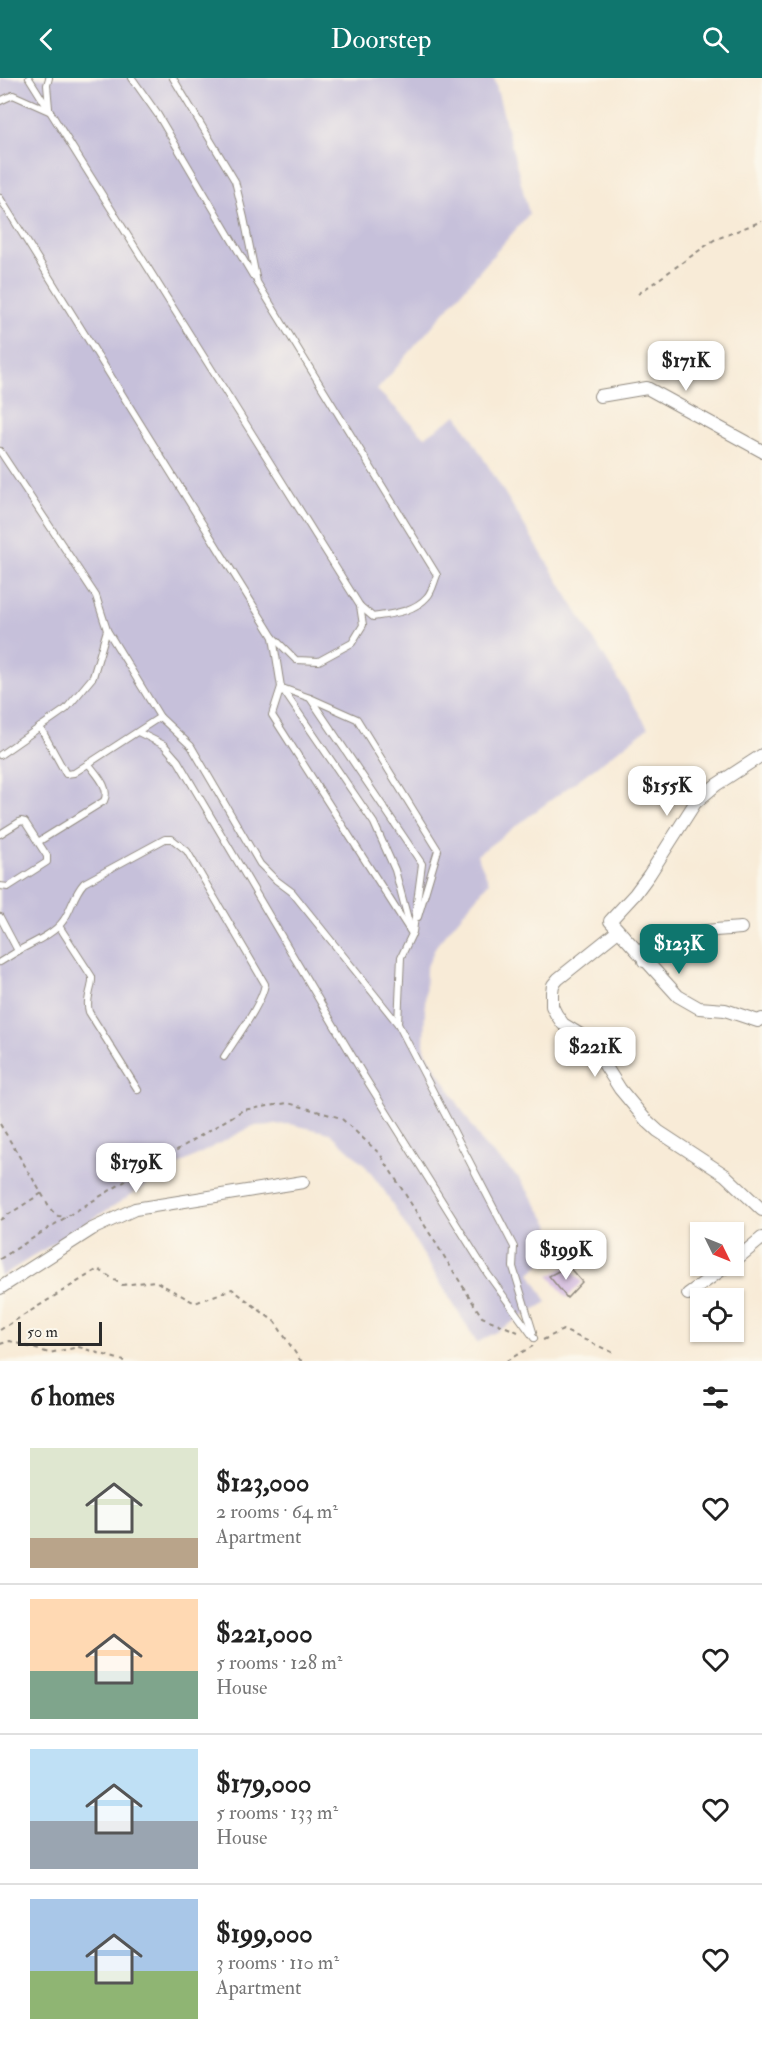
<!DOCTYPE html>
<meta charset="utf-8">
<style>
:root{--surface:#fff;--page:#f2f2f2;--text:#222;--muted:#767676;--line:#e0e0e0;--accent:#0f766e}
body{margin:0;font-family:"IM FELL Double Pica",serif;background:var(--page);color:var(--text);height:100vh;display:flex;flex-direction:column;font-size:22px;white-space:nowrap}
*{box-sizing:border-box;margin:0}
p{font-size:20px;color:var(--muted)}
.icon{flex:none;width:33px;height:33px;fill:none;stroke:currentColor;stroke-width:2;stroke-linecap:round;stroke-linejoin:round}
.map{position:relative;height:1283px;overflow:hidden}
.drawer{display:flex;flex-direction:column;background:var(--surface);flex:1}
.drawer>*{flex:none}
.needle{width:39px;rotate:133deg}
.tools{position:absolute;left:690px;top:1144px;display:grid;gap:12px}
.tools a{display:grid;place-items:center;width:54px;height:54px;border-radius:0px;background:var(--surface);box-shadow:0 2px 4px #0004;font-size:30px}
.scale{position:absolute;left:18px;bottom:15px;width:84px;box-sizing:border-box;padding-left:6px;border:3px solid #2b2b2b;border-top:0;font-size:16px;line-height:21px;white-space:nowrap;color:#2b2b2b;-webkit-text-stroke:4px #fbf7ec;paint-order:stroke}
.price{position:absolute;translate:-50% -51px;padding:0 14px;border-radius:12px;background:#fff;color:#222;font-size:20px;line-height:39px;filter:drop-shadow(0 2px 3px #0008)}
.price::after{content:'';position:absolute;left:50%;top:36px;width:18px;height:14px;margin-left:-9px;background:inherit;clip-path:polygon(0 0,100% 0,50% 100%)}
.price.selected{background:var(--accent);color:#fff}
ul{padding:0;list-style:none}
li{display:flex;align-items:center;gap:18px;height:150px;padding:0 30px}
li+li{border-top:2px solid var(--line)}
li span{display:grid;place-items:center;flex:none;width:168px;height:120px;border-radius:0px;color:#555}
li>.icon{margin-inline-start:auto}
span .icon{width:72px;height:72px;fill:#fffc;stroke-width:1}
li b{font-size:26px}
h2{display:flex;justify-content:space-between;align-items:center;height:72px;padding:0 30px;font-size:26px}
header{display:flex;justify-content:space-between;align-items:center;height:78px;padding:0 30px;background:var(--accent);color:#fff;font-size:27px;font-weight:600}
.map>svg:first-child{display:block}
.industrial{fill:#c6c0da}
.building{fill:#cdb0de}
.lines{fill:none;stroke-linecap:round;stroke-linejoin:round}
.service-casing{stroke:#928b81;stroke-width:8}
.minor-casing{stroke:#928b81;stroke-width:14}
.path{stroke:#928b81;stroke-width:2;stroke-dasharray:4.5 4.5;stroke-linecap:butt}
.service{stroke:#fff;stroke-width:6}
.minor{stroke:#fff;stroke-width:12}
</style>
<header><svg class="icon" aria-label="back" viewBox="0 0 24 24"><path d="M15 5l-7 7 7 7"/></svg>Doorstep<svg class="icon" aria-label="search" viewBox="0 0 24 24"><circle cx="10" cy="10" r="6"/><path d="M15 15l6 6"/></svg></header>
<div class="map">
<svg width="762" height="1283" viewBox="0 0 762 1283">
<rect width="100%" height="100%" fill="#fbf7ec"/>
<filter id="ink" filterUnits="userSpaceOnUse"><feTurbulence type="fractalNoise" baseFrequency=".0167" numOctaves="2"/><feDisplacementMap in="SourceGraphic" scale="12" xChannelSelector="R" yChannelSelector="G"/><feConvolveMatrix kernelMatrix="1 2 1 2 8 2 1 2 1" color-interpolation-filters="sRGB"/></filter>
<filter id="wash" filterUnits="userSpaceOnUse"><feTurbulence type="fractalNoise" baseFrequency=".008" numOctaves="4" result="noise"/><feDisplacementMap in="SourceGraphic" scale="24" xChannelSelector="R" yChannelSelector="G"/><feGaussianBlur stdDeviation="1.35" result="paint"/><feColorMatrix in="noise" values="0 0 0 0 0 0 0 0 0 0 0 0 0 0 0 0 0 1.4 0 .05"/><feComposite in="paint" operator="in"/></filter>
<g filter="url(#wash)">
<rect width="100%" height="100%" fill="#f8ebd7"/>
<polygon class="industrial" points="0,0 494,0 529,136 377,312 425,359 457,337 648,650 477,777 489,804 436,868 426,891 424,971 483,1066 520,1101 551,1149 544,1183 530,1195 547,1224 477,1265 385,1114 364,1086 330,1055 290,1046 253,1048 220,1065 182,1085 0,1199"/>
<g id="blocks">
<polygon class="building" points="568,1188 582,1204 567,1220 549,1198"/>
</g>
</g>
<g filter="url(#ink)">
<use href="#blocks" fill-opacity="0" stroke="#928b81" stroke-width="1.5"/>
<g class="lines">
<g class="service-casing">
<g id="service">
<path d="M 29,0 L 360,528 L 373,539 C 391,536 414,534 427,519 C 432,514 434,504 437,497 L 257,204 L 244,140 L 235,103 L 173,0"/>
<polyline points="132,0 158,37 253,198"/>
<polyline points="0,23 13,17 49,33"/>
<polyline points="49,30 47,7 49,0"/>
<polyline points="0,120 273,559 281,609 374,745 395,792 412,856"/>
<polyline points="0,373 96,518 107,552 93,599 66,631 0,677"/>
<polyline points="107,552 160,639 191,668 260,786 276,802 292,814 398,946"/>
<polyline points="273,559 296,582 319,583 352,565 363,547 360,528"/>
<polyline points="281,609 272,637 412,856 401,879 398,946 514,1169 513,1189 533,1254"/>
<polyline points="282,610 310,620 422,786 413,854"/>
<polyline points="310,620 357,641 438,772 418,839"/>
<polyline points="40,649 66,696 74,695 160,639"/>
<polyline points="138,654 164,667 178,683 364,998 487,1195 534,1260"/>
<polyline points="0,756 21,743 25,744 47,778 47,784 8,809 0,808"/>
<path d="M 38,764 L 104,723 C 111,710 96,696 88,685"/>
<polyline points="0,839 18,873 0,884"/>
<path d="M 59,848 L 92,899 C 93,911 85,920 89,934 L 138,1012"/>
<path d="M 18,873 C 32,865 54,856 63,843 C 72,831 73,817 84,805 L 165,761 L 172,761 L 187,773 L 265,906 C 262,926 236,960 224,979"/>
</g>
</g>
<g class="minor-casing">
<g id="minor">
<polyline points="600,318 647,310 762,373"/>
<polyline points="762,677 716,707 695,725 649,797 635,816 610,843 678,918 699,930 725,932 758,943 762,941"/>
<polyline points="618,853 558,901 553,907 552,914 552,928 556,936 563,946 589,962 620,1011 645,1041 658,1053 725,1097 762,1132"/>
<path d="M 644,883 C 681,851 695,854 741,850"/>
<polyline points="734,1183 762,1160"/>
<polyline points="0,1210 92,1151 135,1131 303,1104"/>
<polyline points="688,1216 727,1188"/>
</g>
</g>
<g class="path">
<polyline points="638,216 714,162 762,143"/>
<polyline points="0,1046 52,1133 58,1138 67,1139"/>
<polyline points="0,1142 42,1115"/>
<polyline points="0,1181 71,1136 243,1032 288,1025 341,1040 380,1076 482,1239 518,1254"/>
<polyline points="0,1252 98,1191 122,1207 155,1203 195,1225 232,1211 275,1244 300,1282 303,1283"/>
<polyline points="543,1262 563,1252 614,1275"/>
<polyline points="0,1266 10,1263 49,1275 79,1269 124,1283"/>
<polyline points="506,1283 533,1268"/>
</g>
<use href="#service" class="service"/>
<use href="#minor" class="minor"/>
</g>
</g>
</svg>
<div class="tools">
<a><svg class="needle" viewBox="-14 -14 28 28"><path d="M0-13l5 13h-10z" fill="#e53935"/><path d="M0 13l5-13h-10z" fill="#767676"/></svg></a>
<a><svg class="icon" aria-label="locate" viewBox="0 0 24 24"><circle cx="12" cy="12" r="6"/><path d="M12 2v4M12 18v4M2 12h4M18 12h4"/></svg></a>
</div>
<div class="scale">50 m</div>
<b class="price" style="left:686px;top:314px">$171K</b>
<b class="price" style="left:667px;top:739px">$155K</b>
<b class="price selected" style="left:679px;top:897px">$123K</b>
<b class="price" style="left:595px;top:1000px">$221K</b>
<b class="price" style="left:136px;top:1116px">$179K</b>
<b class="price" style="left:566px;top:1203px">$199K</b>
</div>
<section class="drawer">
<h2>6 homes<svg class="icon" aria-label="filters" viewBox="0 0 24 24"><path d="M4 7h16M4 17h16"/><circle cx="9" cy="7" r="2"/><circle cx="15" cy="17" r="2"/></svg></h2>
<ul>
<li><span style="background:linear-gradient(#dfe7d0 75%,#b9a48a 0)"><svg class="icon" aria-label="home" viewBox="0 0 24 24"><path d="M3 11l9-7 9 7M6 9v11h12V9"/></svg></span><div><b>$123,000</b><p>2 rooms · 64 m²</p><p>Apartment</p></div><svg class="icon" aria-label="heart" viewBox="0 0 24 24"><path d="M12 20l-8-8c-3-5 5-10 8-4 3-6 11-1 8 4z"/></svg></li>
<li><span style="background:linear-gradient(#ffd9b3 60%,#7fa58c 0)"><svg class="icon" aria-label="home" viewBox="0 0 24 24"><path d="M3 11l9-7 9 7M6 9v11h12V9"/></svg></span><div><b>$221,000</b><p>5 rooms · 128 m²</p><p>House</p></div><svg class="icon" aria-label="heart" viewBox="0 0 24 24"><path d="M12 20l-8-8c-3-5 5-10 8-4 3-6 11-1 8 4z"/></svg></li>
<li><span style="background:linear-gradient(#bfe0f5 60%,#9aa5b1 0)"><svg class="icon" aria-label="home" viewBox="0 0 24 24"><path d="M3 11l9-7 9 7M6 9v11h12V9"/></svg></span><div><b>$179,000</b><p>5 rooms · 133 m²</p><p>House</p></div><svg class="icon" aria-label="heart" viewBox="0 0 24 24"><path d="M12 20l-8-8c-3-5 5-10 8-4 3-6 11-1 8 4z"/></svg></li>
<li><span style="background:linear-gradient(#a9c7e8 60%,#8fb573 0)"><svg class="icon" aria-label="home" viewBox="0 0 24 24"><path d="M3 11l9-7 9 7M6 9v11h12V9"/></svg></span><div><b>$199,000</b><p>3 rooms · 110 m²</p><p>Apartment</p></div><svg class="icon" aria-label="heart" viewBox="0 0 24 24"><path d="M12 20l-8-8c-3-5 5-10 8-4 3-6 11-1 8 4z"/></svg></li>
</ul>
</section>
